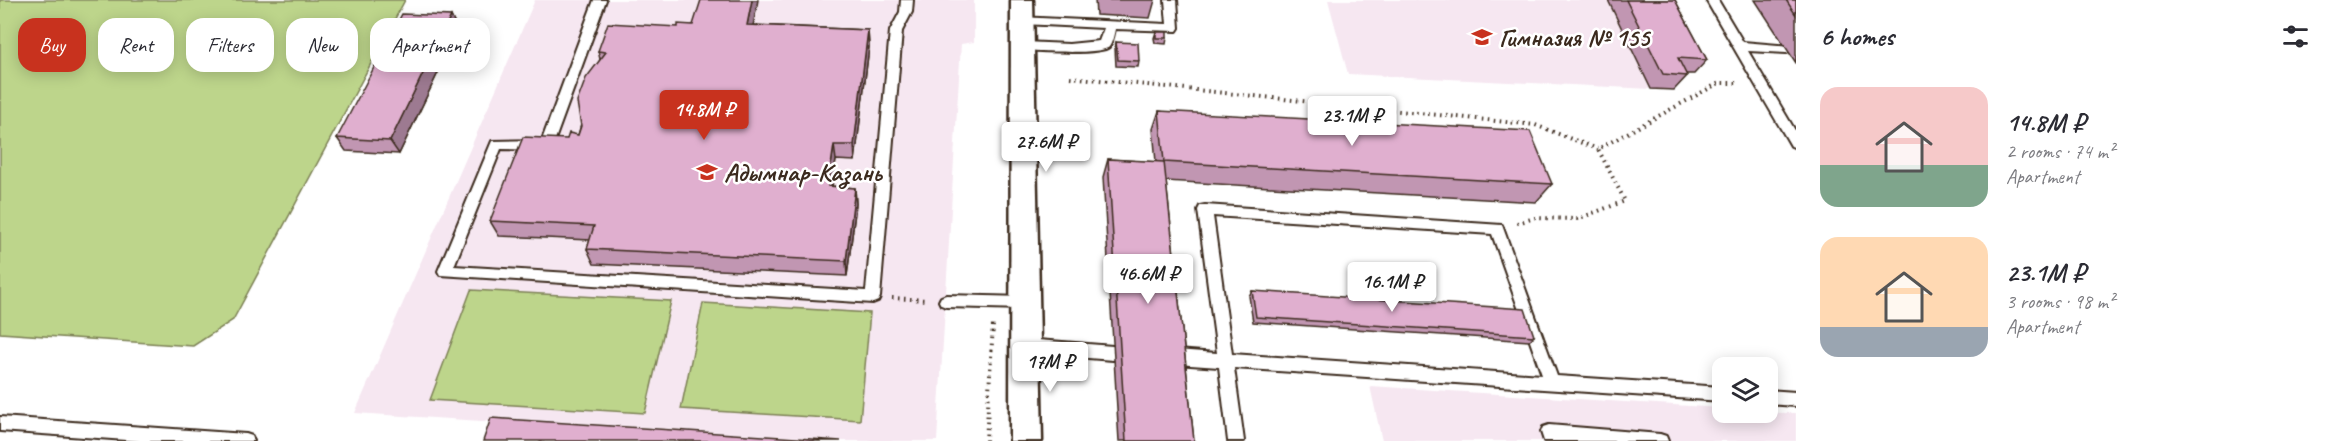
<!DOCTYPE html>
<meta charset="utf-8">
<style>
:root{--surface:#fff;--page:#f2f2f3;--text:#2b2b33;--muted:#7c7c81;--accent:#c8321e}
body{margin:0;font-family:Caveat,sans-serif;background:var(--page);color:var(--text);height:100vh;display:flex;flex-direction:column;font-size:22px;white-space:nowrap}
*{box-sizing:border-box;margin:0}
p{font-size:20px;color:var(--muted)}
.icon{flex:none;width:33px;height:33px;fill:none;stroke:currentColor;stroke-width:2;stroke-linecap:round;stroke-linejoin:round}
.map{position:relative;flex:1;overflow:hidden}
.drawer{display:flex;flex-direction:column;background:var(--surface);width:540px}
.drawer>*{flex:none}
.guide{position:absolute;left:18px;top:18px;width:570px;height:54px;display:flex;gap:12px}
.controls{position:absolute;left:1712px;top:357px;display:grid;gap:12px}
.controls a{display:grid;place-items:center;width:66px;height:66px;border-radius:12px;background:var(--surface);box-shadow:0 3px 15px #0003;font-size:30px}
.price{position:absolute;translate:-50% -51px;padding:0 14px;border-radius:6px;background:#fff;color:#222;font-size:20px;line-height:39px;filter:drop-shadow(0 2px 3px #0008)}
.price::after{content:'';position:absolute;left:50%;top:36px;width:18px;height:14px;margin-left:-9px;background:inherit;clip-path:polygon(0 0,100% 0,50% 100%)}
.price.on{background:var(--accent);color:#fff}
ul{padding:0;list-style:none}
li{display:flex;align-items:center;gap:18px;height:150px;padding:0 24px}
li span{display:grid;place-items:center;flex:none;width:168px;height:120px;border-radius:18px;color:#555}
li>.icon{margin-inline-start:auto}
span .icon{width:72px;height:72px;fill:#fffc;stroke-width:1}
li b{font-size:26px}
h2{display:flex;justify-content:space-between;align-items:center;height:72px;padding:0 24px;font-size:26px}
.pill{padding:0 21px;border-radius:18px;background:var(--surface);box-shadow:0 3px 15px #0003;font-size:21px;line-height:54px}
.pill.on{background:var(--accent);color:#fff}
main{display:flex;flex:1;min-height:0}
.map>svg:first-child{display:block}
.built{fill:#f6e7f1}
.green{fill:#bdd58b;stroke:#7c8054;stroke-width:1.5}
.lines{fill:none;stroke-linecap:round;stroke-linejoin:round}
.lane-casing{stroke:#3b2a1e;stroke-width:4}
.street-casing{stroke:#3b2a1e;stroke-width:5}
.path{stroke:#3b2a1e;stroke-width:4;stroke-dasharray:1.5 4.5;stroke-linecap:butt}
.lane{fill:#fff;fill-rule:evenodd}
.street{fill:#fff;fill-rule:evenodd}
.wall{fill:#c196b2;stroke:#3b2a1e;stroke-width:1.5}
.shaded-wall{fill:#9d7a91;stroke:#3b2a1e;stroke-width:1.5}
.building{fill:#e0afcf;stroke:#3b2a1e;stroke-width:1.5}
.labels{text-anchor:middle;stroke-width:5;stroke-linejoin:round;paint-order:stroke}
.poi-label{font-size:26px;font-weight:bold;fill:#3b2a1e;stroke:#fff;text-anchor:start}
</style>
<main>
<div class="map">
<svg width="1796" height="441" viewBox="0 0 1796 441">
<rect width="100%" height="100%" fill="#fff"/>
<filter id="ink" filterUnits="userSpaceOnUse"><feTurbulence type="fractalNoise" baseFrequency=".0167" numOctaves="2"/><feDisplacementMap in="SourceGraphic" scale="12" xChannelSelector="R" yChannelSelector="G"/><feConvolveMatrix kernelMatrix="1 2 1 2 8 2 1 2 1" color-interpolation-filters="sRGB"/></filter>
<g filter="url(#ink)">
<g class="built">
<polygon points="535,0 974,0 974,42 961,44 937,441 793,441 355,413"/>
<polygon points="1328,0 1608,0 1651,89 1348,74"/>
<polygon points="1370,386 1722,408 1722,412 1796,413 1796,441 1382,441"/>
</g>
<g class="green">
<polygon points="0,0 405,0 233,320 193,346 0,333"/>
<polygon points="471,290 671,301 645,413 430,400"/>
<polygon points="703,303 870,313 860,420 681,409"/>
</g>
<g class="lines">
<g class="lane-casing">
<g id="lane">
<polygon points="594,0 606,0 553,145 547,150 501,149 454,266 866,291 890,31 900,12 901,0 913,0 912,12 902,31 880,297 878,301 873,303 440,275 438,271 492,141 542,140"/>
<path d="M 1165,0 L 1177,0 L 1179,28 L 1177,31 L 1115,29 C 1114,34 1112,43 1109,47 C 1101,55 1036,51 1023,50 L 1017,46 L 1023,42 L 1069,44 L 1099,41 L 1104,28 L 1023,24 L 1019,23 L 1019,17 L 1167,24 Z"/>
<polygon points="1706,0 1718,0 1743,42 1791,46 1793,49 1787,53 1748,51 1796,132 1796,148 1791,146"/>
<path d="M 1205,205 L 1502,225 L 1557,376 L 1722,387 L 1722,401 L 1234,368 L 1244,441 L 1228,441 L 1219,367 L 1176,364 L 1171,362 L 1169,357 L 1171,352 L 1176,350 L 1217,353 L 1198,210 L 1200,206 ZM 1213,216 L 1492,234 L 1542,375 L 1232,354 Z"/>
<polygon points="946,295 1025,297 1030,299 1032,303 1030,307 1025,309 946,307 941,305 939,301 941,297"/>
<polygon points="1025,339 1113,346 1118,348 1120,353 1118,358 1113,360 1025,353 1020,351 1018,346 1020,341"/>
<polygon points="1767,390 1796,392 1796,406 1767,404"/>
<polygon points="0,417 246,434 252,436 254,441 140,441 0,431"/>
<polygon points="1549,425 1660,434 1666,436 1668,441 1544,441 1541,432 1543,427"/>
</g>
</g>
<g class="street-casing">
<polygon id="street" points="1011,0 1033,0 1042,441 1010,441"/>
</g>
<g class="path">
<polyline points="1070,77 1535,125 1598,149"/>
<polyline points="1517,223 1535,218 1577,219 1625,201 1598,149 1719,83 1737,83"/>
<polyline points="892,298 927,300"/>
<polyline points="986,441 993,325"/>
</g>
<use href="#lane" class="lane"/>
<use href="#street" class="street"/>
</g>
<g class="wall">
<polygon points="1095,0 1155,0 1150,18 1096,15"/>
<polygon points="1608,0 1675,0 1707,60 1694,74 1686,74 1687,76 1674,90 1651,89"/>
<polygon points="1755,0 1796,0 1796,63"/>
<polygon points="451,16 458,31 399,154 346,151 337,138"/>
<polygon points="693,25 753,25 868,30 869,47 855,161 836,160 832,186 855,188 856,204 847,276 594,264 587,249 590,240 499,236 490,221 567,139 578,135 600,59 598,51 678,27"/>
<polygon points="1156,32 1167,38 1166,44 1155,43 1154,38"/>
<polygon points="1116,42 1139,61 1138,67 1116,66 1115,48"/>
<polygon points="1159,111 1552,184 1536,202 1166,181 1194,441 1119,441 1103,177 1108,159 1156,162 1153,129"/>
<polygon points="1252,291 1534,336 1529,341 1253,322 1249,296"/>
</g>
<g class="shaded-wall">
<polygon points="752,0 758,0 750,42 747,25"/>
<polygon points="451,16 458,31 399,154 390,141"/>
<polygon points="868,30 869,47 855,161 854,145"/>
<polygon points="834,145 836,160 830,201 828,186"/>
<polygon points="855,188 856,204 847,276 846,261"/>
</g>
<g class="building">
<polygon points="701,0 752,0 747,25 868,30 854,145 834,145 828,186 855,188 846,261 587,249 594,226 490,221 523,137 567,139 569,133 578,135 581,126 577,102 586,78 606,52 598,51 608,23 678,27 678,24 693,25"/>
<polygon points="1626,0 1675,0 1707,60 1678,58 1687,76 1663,74"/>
<polygon points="1786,0 1796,0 1796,15"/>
<polygon points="402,14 451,16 390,141 337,138"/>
<rect x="1156" y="32" width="11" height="6"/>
<polygon points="1116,42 1138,43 1139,61 1118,60"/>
<polygon points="1159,111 1530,131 1552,184 1164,162"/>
<polygon points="1108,159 1164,162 1194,441 1126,441"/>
<polygon points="1252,291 1525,309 1534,336 1256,317"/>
<polygon points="491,418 841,441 483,441"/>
</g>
</g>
<defs>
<g id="school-bare" transform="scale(1.62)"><path d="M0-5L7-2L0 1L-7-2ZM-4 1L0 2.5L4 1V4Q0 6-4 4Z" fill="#c8321e" stroke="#fff" stroke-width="2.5" paint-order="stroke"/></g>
</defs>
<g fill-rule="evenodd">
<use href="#school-bare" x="1482" y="37"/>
<use href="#school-bare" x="707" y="172"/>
</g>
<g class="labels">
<g class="poi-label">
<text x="1499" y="46">Гимназия № 155</text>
<text x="724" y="181">Адымнар-Казань</text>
</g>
</g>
</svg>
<div class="controls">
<a><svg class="icon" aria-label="layers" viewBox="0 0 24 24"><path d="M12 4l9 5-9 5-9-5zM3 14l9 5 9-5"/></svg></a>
</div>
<b class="price on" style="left:704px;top:141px">14.8M ₽</b>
<b class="price" style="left:1352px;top:147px">23.1M ₽</b>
<b class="price" style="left:1046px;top:173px">27.6M ₽</b>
<b class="price" style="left:1148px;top:305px">46.6M ₽</b>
<b class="price" style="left:1392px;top:313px">16.1M ₽</b>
<b class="price" style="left:1050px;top:393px">17M ₽</b>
<div class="guide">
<a class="pill on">Buy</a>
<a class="pill">Rent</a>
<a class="pill">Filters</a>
<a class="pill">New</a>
<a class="pill">Apartment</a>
</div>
</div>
<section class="drawer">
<h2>6 homes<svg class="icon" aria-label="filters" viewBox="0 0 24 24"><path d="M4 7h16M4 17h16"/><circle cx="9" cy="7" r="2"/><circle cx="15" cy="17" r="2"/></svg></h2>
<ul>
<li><span style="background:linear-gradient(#f6c9c9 65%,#7fa58c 0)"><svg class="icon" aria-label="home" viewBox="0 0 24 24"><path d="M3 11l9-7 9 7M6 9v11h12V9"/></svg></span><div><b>14.8M ₽</b><p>2 rooms · 74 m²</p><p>Apartment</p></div></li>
<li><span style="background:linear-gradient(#ffd9b3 75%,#9aa5b1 0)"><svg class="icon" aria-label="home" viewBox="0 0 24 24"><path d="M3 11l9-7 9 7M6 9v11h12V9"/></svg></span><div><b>23.1M ₽</b><p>3 rooms · 98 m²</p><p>Apartment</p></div></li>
</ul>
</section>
</main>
